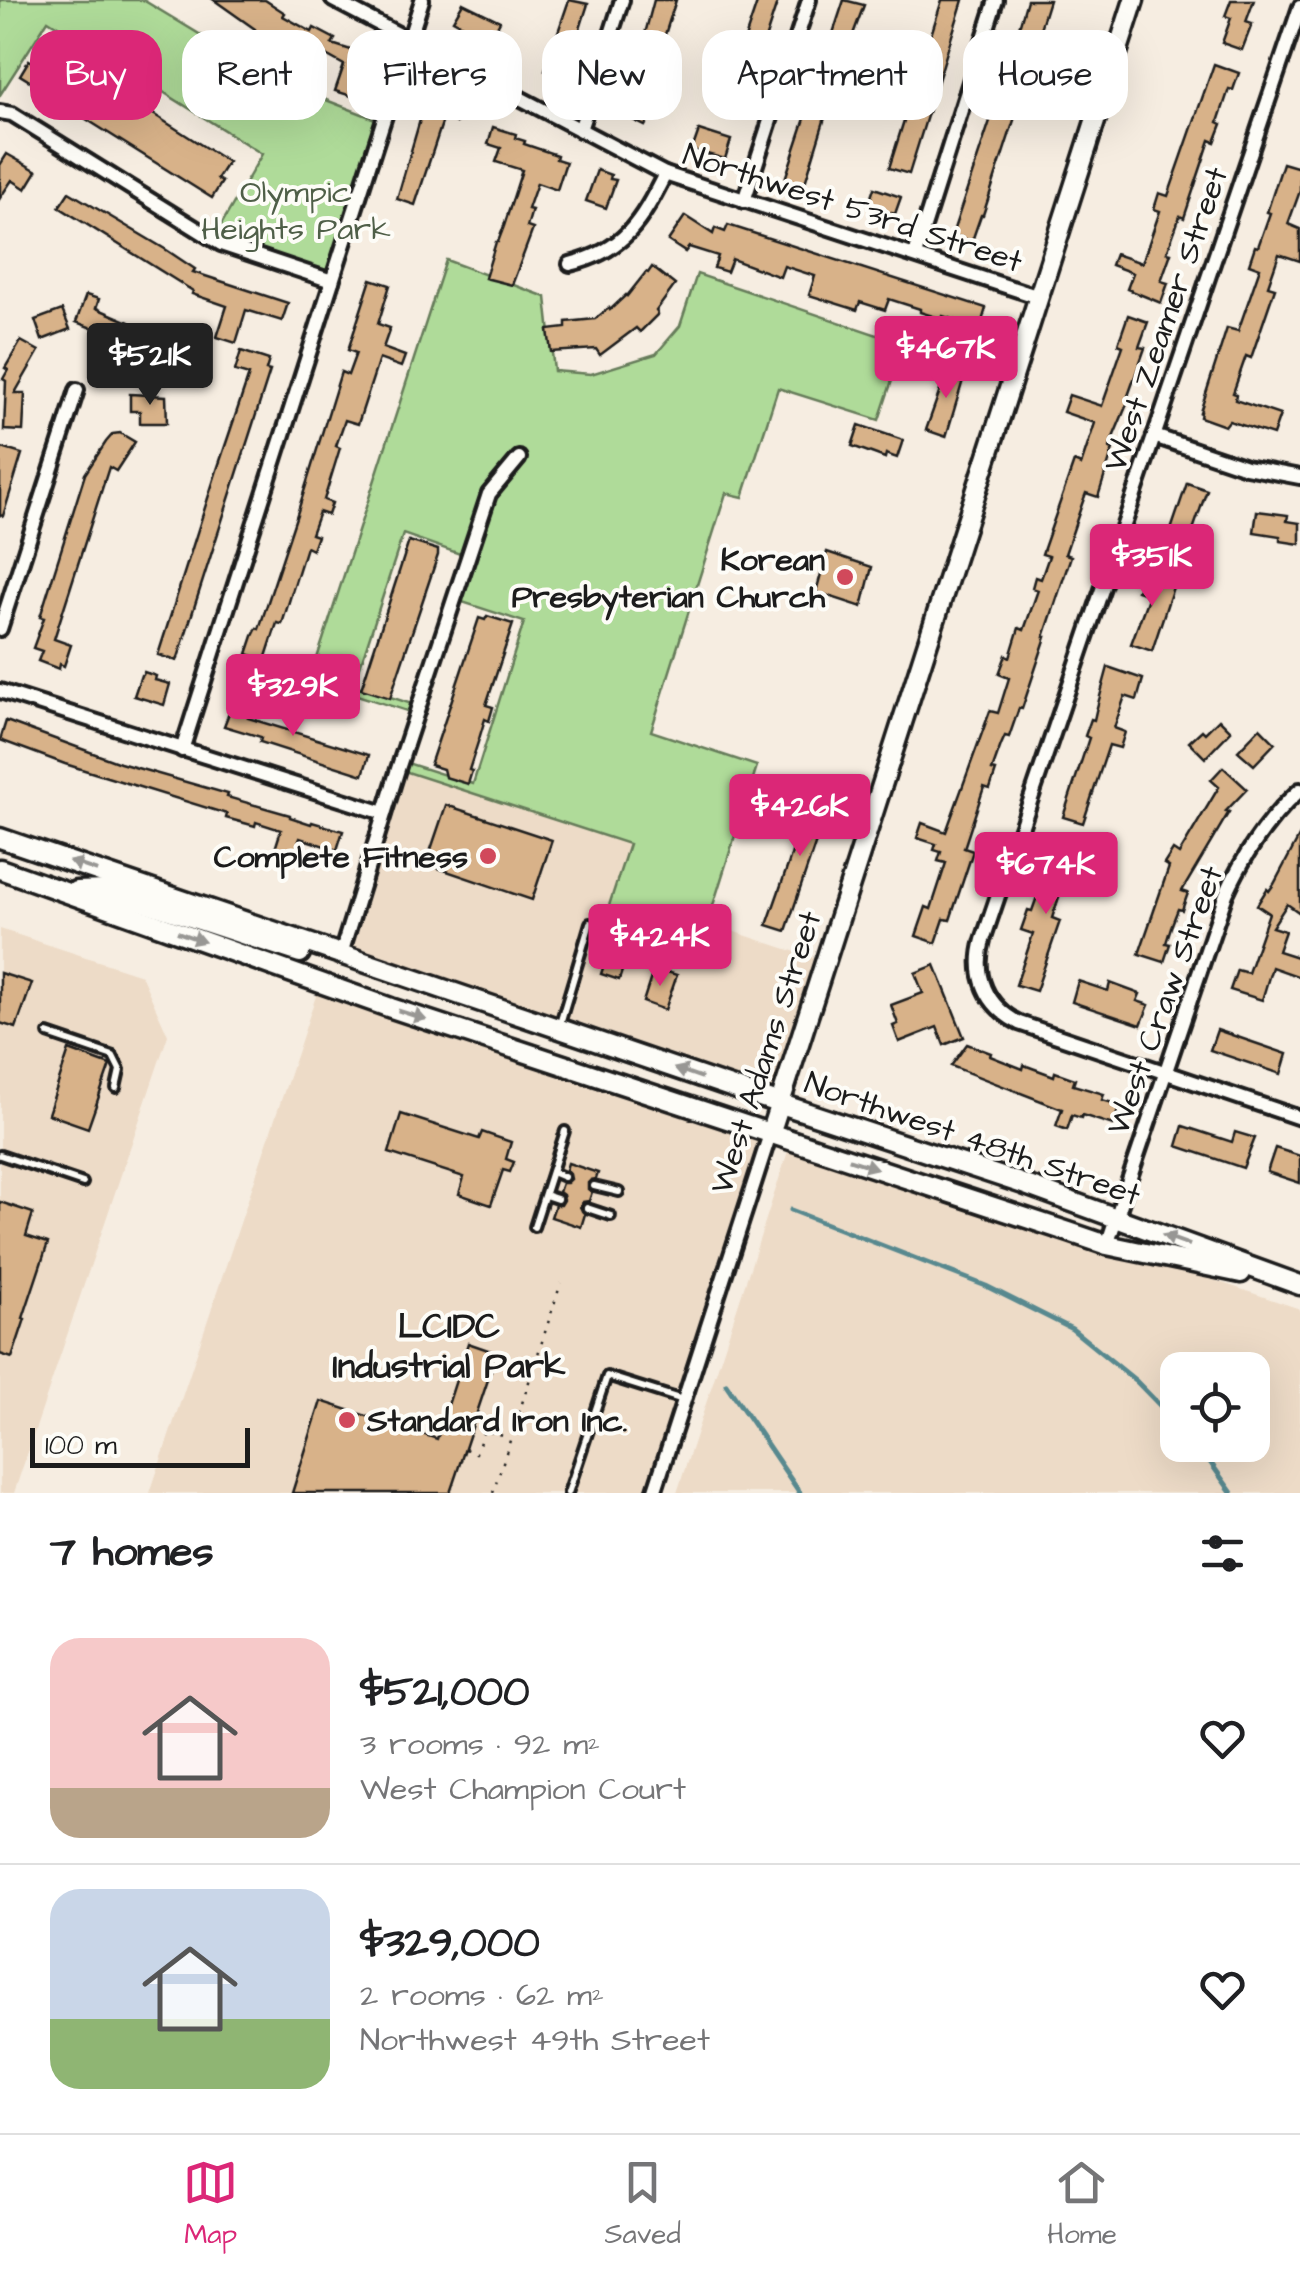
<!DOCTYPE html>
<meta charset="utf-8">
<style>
:root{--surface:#fff;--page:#f2f2f2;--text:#202124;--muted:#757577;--line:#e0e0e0;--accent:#db2777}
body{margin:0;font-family:"Architects Daughter",sans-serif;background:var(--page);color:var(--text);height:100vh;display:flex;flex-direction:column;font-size:38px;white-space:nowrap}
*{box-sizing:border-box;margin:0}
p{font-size:32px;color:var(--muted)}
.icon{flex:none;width:55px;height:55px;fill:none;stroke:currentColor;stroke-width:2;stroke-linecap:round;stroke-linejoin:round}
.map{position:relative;height:1493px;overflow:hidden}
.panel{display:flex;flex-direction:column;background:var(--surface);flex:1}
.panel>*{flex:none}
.hud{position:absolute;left:30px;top:30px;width:1240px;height:90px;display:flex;gap:20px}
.controls{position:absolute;left:1160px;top:1352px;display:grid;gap:20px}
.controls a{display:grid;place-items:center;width:110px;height:110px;border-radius:20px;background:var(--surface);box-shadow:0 10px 40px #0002;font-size:50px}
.scale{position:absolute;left:30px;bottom:25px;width:220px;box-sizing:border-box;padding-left:10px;border:5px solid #1c1c1c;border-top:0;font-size:28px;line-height:35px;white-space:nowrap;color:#1c1c1c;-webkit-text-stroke:8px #fdfcf7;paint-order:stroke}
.price{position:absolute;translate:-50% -85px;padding:0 22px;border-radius:10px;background:var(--accent);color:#fff;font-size:32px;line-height:65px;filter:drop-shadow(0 2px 5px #0008)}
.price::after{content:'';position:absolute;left:50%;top:60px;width:30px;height:22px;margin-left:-15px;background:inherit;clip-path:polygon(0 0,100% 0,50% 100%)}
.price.current{background:#222;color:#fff}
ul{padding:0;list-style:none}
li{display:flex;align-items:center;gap:30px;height:250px;padding:0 50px}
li+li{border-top:2px solid var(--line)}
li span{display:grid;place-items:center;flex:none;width:280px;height:200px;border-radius:30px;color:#555}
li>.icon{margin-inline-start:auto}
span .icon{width:120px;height:120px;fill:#fffc;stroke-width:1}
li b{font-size:42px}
h2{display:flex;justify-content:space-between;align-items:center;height:120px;padding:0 50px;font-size:42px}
.pill{padding:0 35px;border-radius:30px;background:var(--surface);box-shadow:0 10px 40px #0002;font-size:35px;line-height:90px}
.pill.current{background:var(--accent);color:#fff}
.tab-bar{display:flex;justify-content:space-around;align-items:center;height:140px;border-top:2px solid var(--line);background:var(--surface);font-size:28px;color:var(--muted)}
.tab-bar a{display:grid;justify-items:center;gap:5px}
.tab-bar .current{color:var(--accent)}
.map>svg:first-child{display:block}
.built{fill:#eddbc7;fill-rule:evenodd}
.green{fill:#afdb99;stroke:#667c5a;stroke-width:2.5}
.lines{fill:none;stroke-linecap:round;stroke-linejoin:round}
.stream{stroke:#59898f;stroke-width:5}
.building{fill:#d8b289;stroke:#1c1c1c;stroke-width:2.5}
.service-casing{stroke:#1c1c1c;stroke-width:14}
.minor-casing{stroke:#1c1c1c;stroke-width:20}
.secondary-casing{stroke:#1c1c1c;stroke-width:25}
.path{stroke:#1c1c1c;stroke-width:2.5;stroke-dasharray:2.5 8;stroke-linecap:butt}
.service{stroke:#fdfcf7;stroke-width:6}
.minor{stroke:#fdfcf7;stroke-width:12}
.secondary{stroke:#fdfcf7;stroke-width:18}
.oneway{fill:#989794}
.poi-dot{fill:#d1495b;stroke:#fdfcf7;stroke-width:4}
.labels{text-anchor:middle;stroke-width:8;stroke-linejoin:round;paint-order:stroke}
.park-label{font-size:32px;fill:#4f5f48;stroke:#fdfcf7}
.street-label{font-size:32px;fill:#1c1c1c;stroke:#fdfcf7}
.poi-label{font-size:32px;font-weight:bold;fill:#1c1c1c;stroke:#fdfcf7;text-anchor:end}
.neighbourhood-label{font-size:35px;font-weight:bold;fill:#1c1c1c;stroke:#fdfcf7}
</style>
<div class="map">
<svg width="1300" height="1493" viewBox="0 0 1300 1493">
<rect width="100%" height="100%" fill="#f6ede1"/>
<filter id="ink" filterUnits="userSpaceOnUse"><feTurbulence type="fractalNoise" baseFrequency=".01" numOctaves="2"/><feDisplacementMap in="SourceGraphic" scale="20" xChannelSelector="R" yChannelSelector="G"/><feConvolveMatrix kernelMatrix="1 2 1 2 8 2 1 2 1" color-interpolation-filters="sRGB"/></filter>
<g filter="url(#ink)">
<g class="built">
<polygon points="398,769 629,844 604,920 699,952 708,923 826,962 780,1104 341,954"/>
<polygon points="0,929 141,975 168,1035 14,1493 0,1493"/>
<polygon points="320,984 770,1134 654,1493 150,1493"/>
<path d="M 792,1139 L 1300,1309 L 1300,1493 L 677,1493 ZM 1178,1370 L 1252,1370 L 1252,1445 L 1178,1445 Z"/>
</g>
<g class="green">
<polygon points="0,0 143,0 277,81 383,122 332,281 213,239 262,154 48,20 0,95"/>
<polygon points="446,260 546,297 554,371 591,374 656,354 680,326 697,274 904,344 879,420 778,388 743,497 726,493 651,731 757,766 698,953 604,921 629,844 398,769 401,761 473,784 524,622 453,599 466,556 403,534 354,685 418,706 416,714 310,680"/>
</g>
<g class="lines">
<g class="stream">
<polyline points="791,1210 986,1286 1072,1329 1136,1381 1178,1424"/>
<polyline points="726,1384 800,1493"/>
<polyline points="1198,1445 1232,1493"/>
</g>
</g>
<g class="building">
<polygon points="214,0 265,0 285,13 283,16 312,32 314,28 335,39 332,44 367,55 355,97 335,91 344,65 315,49 308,62 277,47 254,32 255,29"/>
<polygon points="569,0 588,4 565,76 545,70"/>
<polygon points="654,0 676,0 643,104 654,109 645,126 619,113 633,87 628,85 642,45"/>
<polygon points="758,0 778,0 739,119 720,113"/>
<polygon points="844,0 864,5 839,72 804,186 785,179"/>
<polygon points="942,0 963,0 909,174 889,168"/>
<polygon points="1027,0 1049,0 1030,61 1033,62 983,215 981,215 972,241 952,235 1003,82"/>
<polygon points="1231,0 1254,0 1246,22 1252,24 1242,50 1222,43 1231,18 1225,16"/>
<polygon points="463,3 500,21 490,40 453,20"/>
<polygon points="44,52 93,80 148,116 150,112 228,162 217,179 222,182 212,198 86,119 90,114 69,101 67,104 20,75 29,60 36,64"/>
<polygon points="1214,64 1239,73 1233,90 1229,89 1218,122 1222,124 1215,142 1210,140 1184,218 1180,216 1167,252 1171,253 1161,281 1168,283 1161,303 1127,289 1133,273 1111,265 1115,254 1142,263 1160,211 1154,209 1159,193 1168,196"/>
<polygon points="440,90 466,103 456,123 444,117 415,205 397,199 420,120 431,99 435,101"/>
<polygon points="493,127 516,134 515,138 525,141 524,144 557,155 556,159 566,162 557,190 537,183 528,209 532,210 527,227 533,229 512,285 485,278 496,242 498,242 504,226 522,170 496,162 501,148 488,144"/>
<polygon points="699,130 731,140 725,159 692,150"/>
<polygon points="7,154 37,171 26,189 12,180 0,198 0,165"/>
<polygon points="1283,163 1300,168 1300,191 1288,224 1300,229 1300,261 1279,254 1268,286 1275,288 1251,358 1246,356 1233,393 1236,394 1235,400 1280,415 1273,435 1229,421 1225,426 1200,417 1201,412 1200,412 1227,328 1238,331 1260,268 1249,264 1255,246 1258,247 1270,213 1267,212"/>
<polygon points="597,170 611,175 610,179 616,180 606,208 586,201"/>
<polygon points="874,188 901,197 895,214 868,206"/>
<polygon points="69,192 165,249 195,269 193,272 288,303 282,321 246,310 236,343 217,337 227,306 192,294 193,291 59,207"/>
<polygon points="685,216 713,234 715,228 725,232 728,225 986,308 980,328 943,316 942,319 920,312 920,309 889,299 885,310 860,302 857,310 809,295 815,276 784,266 780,277 732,259 727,272 714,268 718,256 689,247 685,252 668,241"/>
<polygon points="652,267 675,285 656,311 658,314 640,332 636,328 600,355 596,349 551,352 548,330 566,328 566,322 595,319 609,308 610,310 626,295 627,296 646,272 648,273"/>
<polygon points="371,279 390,285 378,324 390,328 383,348 405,356 401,367 379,359 358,424 345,420 336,446 340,448 324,500 332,503 328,515 319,512 311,534 317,536 312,550 306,547 282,624 277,623 265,660 247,654 253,636 257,628 259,629 298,511 341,372 348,375 356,353 348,350"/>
<polygon points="86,295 99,299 96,308 129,322 123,339 110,335 99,338 92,328 76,322"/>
<polygon points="62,310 70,329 42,340 35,320"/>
<polygon points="1128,315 1148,322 1139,347 1145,348 1128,396 1130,397 1112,440 1110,448 1113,449 1098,497 1086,493 1082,504 1065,554 1071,556 1044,637 1046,637 1022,709 1019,708 1009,737 1005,736 1001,745 992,770 996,771 990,789 984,787 964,848 973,851 950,920 944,919 936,943 916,936 926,907 931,909 946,863 938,861 941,852 934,850 936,844 917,838 922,823 946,832 990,711 998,713 1009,678 999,674 1006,655 1010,657 1019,628 1024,630 1038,590 1032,588 1035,577 1041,579 1049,556 1042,554 1074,462 1081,465 1095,423 1063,412 1069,395 1102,406 1123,346 1118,344"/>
<polygon points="21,341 39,351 15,393 25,393 23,431 4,430 6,381 3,379 8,370 5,368"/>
<polygon points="155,345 166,368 133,383 121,357 132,352 134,355"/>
<polygon points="241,351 269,360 266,370 270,371 177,661 158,655 216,473 249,375 235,371"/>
<polygon points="949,365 966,370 946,437 926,430"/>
<polygon points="130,394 166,396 167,423 140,423 140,411 130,411"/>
<polygon points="859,425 903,440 897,458 886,454 885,458 852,446"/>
<polygon points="120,433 135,442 116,471 109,467 54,639 71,645 64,666 60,664 59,669 38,661 42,651 33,648 44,618 40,617 85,474 106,442 113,434"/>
<polygon points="2,448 22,454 3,516 0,515 0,455"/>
<polygon points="1187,483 1207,490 1193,530 1207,535 1203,549 1196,546 1190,563 1151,549 1158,529 1170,533"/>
<polygon points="1257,511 1288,515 1287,521 1300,523 1300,544 1280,541 1280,536 1254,532"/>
<polygon points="409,541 438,550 438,555 390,698 361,689"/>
<polygon points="827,552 872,567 862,607 816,592"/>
<polygon points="1144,570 1175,581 1152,651 1131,644 1149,595 1137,591"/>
<polygon points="487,616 513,624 486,705 493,707 489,721 485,719 479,739 469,770 472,771 468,784 445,777 443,769 430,765 479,618 485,620"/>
<polygon points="1108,667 1143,679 1137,700 1125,696 1114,728 1125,732 1120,748 1109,745 1083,823 1063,817 1089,738 1085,736 1091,719 1094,720 1096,711"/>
<polygon points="144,672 156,676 155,680 170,684 164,705 134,696 141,675 143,675"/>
<polygon points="237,692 255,698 248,718 369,755 363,775 260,742 261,737 224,726"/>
<polygon points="1219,719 1231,731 1205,758 1189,742 1202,730 1205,733"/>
<polygon points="6,721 120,763 228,794 227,797 290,815 290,817 311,824 312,822 343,831 337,850 300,838 294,855 275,849 281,830 256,822 255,826 226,818 227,814 65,764 0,740"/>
<polygon points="1260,728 1275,743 1254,765 1238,751"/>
<polygon points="1223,767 1247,789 1226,811 1229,812 1182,891 1188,893 1182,910 1178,909 1171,927 1166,943 1170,944 1164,962 1139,954 1169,867 1164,864 1173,850 1179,854 1219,787 1211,780"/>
<polygon points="812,787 832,794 786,931 767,925 788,865"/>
<polygon points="446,805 552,840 532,900 426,864"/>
<polygon points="1300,835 1300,913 1287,904 1272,927 1285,931 1278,951 1300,958 1300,977 1272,967 1262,1000 1230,990 1237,970 1248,973 1269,913 1257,905 1267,889 1269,891 1274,884"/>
<polygon points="1061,842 1081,849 1072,875 1067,873 1052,918 1060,921 1036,991 1016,985 1033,934 1021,930 1028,910 1032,911 1048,866 1052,867"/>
<polygon points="612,941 630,947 619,980 601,974"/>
<polygon points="935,965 964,1037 944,1045 937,1027 899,1042 893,1026 898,1024 891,1005 923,993 915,973"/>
<polygon points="654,968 677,975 665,1010 643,1002"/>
<polygon points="0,973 32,983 16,1028 0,1023"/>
<polygon points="1078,981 1108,991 1110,983 1140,994 1137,1001 1149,1005 1141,1025 1072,1002"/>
<polygon points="1217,1030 1287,1054 1281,1074 1210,1050"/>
<polygon points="967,1044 991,1053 990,1056 1023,1069 1024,1065 1054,1076 1055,1072 1075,1079 1073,1085 1104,1094 1102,1100 1120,1105 1113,1125 1082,1115 1081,1118 1072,1115 1067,1130 1056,1126 1062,1109 951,1066"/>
<polygon points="69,1050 110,1065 88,1128 48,1114"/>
<polygon points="401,1114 479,1139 482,1132 511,1142 506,1159 514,1162 510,1172 503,1170 491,1205 459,1194 464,1177 389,1153"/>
<polygon points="1183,1126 1232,1142 1235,1132 1255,1138 1243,1168 1177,1146"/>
<polygon points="1275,1148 1300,1156 1300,1183 1267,1172"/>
<polygon points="568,1163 598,1173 596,1179 591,1180 588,1183 588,1189 592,1192 589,1201 583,1202 580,1207 585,1214 581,1227 551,1217 555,1205 561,1205 564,1200 563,1195 559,1192 562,1183 567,1183 571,1179 570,1174 566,1170"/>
<polygon points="0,1202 33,1213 26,1236 48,1243 23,1318 25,1319 12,1358 0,1354"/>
<polygon points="468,1343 497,1353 450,1493 292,1493 321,1401 437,1439"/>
</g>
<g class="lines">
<g class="service-casing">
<g id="service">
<polyline points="559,1027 590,923"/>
<polyline points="48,1034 113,1056 120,1070 116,1088"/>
<polyline points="0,1155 83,1183"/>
<polyline points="552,1172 564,1177"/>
<polyline points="594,1186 619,1192"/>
<polyline points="545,1195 557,1199"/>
<polyline points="587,1208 611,1216"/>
<polyline points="534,1227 565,1131"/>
<polyline points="568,1493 607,1376 683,1400"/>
</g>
</g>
<g class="minor-casing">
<g id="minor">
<polyline points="333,0 665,174 1039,297"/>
<path d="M 1300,7 L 983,940 C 973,975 986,1006 1019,1023 L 1300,1118"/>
<polyline points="0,112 12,114 221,244 332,281"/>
<polyline points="580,130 622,0"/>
<polyline points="744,201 809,0"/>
<polyline points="915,255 996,0"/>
<path d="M 570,264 C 624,251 641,222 665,174"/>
<polyline points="1154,436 1246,467 1300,477"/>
<polyline points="0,629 77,390"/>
<polyline points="0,691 384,813"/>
<polyline points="182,750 422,0"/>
<polyline points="341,954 398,769 489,494 519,458"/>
<path d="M 1107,1245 L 1226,894 C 1244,855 1267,819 1300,790"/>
<polyline points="654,1493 770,1134"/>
</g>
</g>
<g class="secondary-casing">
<g id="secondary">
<polyline points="0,838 745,1092 1023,1184 1300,1285"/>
<polyline points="0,869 391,1008 1069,1232 1107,1245 1241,1273"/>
<polyline points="76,891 108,890 300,953"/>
<polyline points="770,1134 1134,0"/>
</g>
</g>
<g class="path">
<polyline points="465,1449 476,1453 484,1430 509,1438"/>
<polyline points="493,1493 561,1283"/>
</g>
<use href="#service" class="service"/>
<use href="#minor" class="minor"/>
<use href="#secondary" class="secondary"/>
</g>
<defs><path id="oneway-solid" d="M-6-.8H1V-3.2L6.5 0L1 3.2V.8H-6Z" transform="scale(2.5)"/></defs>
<g class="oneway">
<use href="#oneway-solid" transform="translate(83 866) rotate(-161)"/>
<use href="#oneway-solid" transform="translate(191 937) rotate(20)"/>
<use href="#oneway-solid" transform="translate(412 1015) rotate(18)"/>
<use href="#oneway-solid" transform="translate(688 1073) rotate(-161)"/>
<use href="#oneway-solid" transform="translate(863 1164) rotate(18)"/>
<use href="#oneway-solid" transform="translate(1176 1240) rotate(-160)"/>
</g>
</g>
<g class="poi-dot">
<circle cx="845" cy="577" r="10"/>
<circle cx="488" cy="856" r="10"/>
<circle cx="347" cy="1420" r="10"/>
</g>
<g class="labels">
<g class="park-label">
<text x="296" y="202">Olympic<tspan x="296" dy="37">Heights Park</tspan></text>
</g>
<g class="street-label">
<text transform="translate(853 207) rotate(18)" y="11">Northwest 53rd Street</text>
<text transform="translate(1165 319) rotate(-71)" y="11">West Zeamer Street</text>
<text transform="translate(1164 1000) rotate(-70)" y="11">West Craw Street</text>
<text transform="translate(765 1052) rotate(-72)" y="11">West Adams Street</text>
<text transform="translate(973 1138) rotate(19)" y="11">Northwest 48th Street</text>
</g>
<g class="poi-label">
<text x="825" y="570">Korean<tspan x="825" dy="37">Presbyterian Church</tspan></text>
<text x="468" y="867">Complete Fitness</text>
<text x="367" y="1431" text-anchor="start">Standard Iron Inc.</text>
</g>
<g class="neighbourhood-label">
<text x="449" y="1337">LCIDC<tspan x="449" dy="40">Industrial Park</tspan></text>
</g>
</g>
</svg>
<div class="controls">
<a><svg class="icon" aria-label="locate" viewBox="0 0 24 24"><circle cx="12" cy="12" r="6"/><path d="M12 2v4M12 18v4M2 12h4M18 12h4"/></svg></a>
</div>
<div class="scale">100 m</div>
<b class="price" style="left:946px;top:401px">$467K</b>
<b class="price current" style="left:150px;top:408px">$521K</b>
<b class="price" style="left:1152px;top:609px">$351K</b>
<b class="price" style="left:293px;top:739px">$329K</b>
<b class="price" style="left:800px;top:859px">$426K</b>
<b class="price" style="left:1046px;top:917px">$674K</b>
<b class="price" style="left:660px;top:989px">$424K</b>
<div class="hud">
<a class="pill current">Buy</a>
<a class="pill">Rent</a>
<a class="pill">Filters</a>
<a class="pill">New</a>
<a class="pill">Apartment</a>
<a class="pill">House</a>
</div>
</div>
<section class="panel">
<h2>7 homes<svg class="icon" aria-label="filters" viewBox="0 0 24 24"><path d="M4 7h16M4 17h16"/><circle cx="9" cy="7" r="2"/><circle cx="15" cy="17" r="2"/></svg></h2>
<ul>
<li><span style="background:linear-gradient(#f6c9c9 75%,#b9a48a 0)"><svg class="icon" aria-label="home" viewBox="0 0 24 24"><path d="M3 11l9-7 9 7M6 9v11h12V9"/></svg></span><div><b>$521,000</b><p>3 rooms · 92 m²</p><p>West Champion Court</p></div><svg class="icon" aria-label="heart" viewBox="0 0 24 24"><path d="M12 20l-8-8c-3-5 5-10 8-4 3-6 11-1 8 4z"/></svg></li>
<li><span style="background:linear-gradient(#c9d6e8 65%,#8fb573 0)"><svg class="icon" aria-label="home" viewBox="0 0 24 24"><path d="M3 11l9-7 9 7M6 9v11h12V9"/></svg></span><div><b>$329,000</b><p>2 rooms · 62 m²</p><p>Northwest 49th Street</p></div><svg class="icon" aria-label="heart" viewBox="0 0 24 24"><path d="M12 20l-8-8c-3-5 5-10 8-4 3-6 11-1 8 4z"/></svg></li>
</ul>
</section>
<nav class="tab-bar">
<a class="current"><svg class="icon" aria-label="map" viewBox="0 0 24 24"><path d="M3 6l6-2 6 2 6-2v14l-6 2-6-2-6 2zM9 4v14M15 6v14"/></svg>Map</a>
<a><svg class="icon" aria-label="saved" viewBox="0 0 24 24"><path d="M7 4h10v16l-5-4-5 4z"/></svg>Saved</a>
<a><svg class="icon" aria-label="home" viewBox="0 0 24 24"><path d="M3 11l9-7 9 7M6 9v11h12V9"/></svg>Home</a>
</nav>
